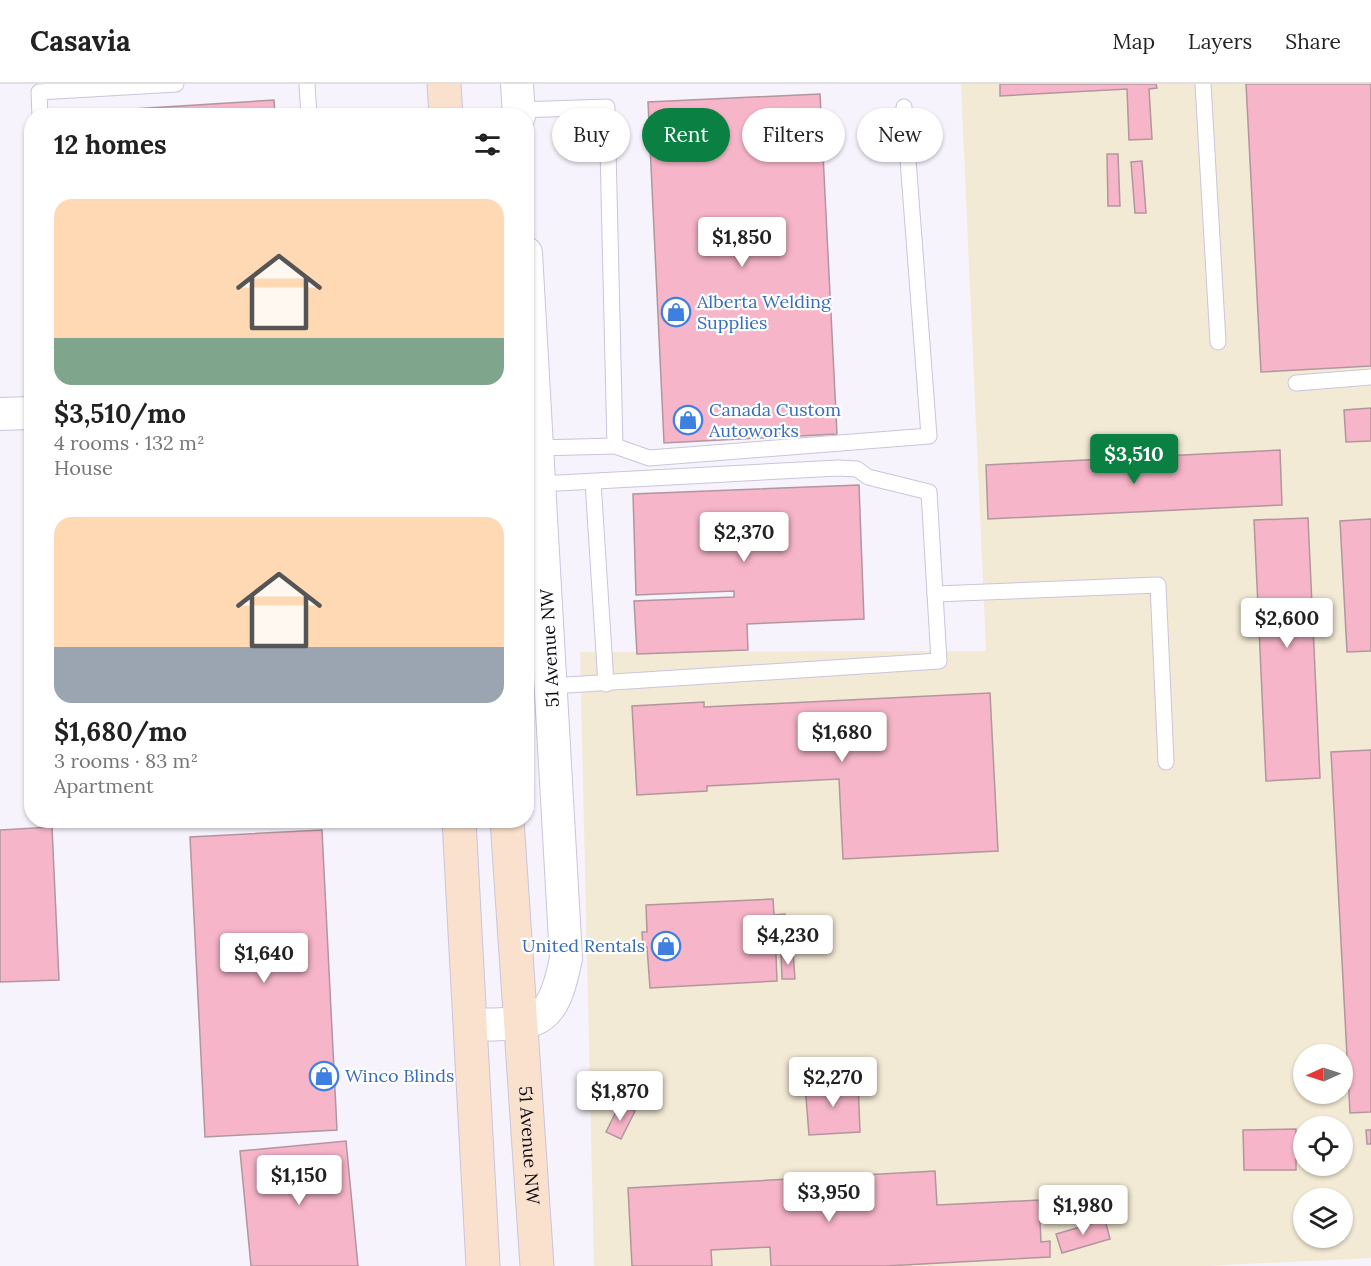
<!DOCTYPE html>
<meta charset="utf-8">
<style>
:root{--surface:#fff;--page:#f6f6f6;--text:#222;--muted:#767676;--line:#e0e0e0;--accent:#0b8043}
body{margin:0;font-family:Lora,serif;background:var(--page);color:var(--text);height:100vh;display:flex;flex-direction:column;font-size:22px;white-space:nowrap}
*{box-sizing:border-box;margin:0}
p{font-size:20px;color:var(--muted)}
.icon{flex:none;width:33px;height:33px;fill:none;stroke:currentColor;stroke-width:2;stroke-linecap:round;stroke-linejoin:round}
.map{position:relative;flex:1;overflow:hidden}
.panel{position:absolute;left:24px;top:24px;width:510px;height:720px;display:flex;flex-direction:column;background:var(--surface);border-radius:24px;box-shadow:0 2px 4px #0004}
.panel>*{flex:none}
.guide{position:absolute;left:552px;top:24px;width:570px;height:54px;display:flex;gap:12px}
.needle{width:39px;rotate:267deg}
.fabs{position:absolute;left:1293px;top:960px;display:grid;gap:12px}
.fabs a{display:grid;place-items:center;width:60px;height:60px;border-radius:50%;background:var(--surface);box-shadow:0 2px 4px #0004;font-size:30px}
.price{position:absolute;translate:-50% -51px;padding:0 14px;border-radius:6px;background:#fff;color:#222;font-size:20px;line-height:39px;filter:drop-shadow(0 2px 3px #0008)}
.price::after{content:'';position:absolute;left:50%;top:36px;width:18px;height:14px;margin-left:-9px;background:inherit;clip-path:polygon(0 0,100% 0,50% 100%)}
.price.active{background:var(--accent);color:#fff}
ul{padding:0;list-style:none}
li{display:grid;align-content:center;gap:12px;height:318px;padding:0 30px}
li span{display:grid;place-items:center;height:186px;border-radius:18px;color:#555}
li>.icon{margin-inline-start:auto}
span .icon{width:108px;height:108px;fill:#fffc;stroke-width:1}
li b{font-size:26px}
h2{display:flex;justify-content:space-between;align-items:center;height:72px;padding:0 30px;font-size:26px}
.chip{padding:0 21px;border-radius:27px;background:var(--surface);box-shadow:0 2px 4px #0004;font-size:21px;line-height:54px}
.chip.active{background:var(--accent);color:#fff}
header{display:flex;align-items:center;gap:36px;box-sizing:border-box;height:84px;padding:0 30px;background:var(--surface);border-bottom:2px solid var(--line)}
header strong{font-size:28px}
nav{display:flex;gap:33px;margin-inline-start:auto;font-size:21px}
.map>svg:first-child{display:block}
.industrial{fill:#f3ead5;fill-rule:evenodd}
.building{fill:#f6b5c8;stroke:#b1969e;stroke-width:1.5}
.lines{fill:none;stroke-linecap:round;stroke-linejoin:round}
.service-casing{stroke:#cbc4db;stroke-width:17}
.minor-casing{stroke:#cbc4db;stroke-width:34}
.secondary-casing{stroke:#cbc4db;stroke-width:35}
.service{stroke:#fff;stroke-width:15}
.minor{stroke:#fff;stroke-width:32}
.secondary{stroke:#fae1cd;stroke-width:33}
.labels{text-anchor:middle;stroke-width:4.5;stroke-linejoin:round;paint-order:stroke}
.shop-label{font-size:18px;fill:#366cbe;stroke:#fff;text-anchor:start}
.street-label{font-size:18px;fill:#0c0a11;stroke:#fff}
</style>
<header>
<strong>Casavia</strong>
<nav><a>Map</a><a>Layers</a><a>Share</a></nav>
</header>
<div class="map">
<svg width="1371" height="1182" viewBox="0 0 1371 1182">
<rect width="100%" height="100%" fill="#f6f3fd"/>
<path class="industrial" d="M 961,0 L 1371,0 L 1371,1174 L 1207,1182 L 594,1182 L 580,568 L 986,567 ZM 1304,970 L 1342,970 L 1342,1010 L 1304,1010 ZM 1304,1042 L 1342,1042 L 1342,1082 L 1304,1082 ZM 1304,1114 L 1342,1114 L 1342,1154 L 1304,1154 Z"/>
<g class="building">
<polygon points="1000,0 1156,0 1157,4 1149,5 1152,55 1129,56 1127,5 1000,12"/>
<polygon points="1246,0 1371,0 1371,282 1261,288"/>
<polygon points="820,10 837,350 664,359 648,18"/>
<polygon points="274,16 275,32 101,32 101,27"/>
<polygon points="1107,70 1118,70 1120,122 1108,122"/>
<polygon points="1142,77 1146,129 1135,129 1131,78"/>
<polygon points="1371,324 1371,357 1346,358 1344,326"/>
<polygon points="1280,366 1282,421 988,435 986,381"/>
<polygon points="859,401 864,535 747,540 748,566 637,570 634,517 734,513 734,507 636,511 633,410"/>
<polygon points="1308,434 1320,694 1266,697 1254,436"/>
<polygon points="1371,435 1371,567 1347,568 1340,437"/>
<polygon points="990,609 998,767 843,775 839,695 707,702 707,707 637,711 632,622 704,618 704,623"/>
<polygon points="1371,666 1371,1028 1350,1029 1331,668"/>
<polygon points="52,743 59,896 0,898 0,746"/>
<polygon points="322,746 337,1046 205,1053 190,753"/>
<polygon points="773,815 774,831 785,830 786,847 775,847 777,897 650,904 647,863 643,863 642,848 647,848 646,821"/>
<polygon points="793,868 795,895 782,895 781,869"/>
<polygon points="858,997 860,1048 809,1051 805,1001"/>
<polygon points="620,1020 635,1027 621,1055 606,1048"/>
<polygon points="1296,1045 1296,1086 1244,1086 1243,1046"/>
<polygon points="1366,1046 1371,1046 1371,1060 1367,1060"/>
<polygon points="346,1057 358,1182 251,1182 240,1067"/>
<polygon points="935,1087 937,1121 1039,1116 1041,1158 1050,1157 1050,1173 886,1182 771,1182 770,1163 711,1166 712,1182 632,1182 628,1104"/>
<polygon points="1105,1136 1110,1155 1062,1169 1056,1150"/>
</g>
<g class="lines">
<g class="service-casing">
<g id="service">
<polyline points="307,0 309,32"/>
<polyline points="1203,0 1218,258"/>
<polyline points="518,26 607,23 615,362 538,364"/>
<polyline points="40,32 39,8 176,0"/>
<polyline points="1296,299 1371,293"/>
<polyline points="615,362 649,374 929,352 904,23"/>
<polyline points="593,398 606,600"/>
<polyline points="540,400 838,384 857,385 868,393 929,408 939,577 552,602"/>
<polyline points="935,510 1158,501 1166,678"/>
</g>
</g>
<g class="minor-casing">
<g id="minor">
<polyline points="517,0 519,32"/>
<polyline points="0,330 32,329"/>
<path d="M 470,941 C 536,939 552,946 566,874 L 526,169"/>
</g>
</g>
<g class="secondary-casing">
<g id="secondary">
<polyline points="444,0 446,32"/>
<polyline points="459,736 483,1182"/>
<path id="s1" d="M 507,736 L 537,1182"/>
</g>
</g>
<use href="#service" class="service"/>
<use href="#minor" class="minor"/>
<use href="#secondary" class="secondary"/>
</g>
<defs>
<g id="shop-ring" transform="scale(1.5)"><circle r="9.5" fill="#fff" stroke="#3f7fe0" stroke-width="1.5"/><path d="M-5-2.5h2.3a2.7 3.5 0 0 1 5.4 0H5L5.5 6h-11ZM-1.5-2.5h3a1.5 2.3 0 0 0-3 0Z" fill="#3f7fe0"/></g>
</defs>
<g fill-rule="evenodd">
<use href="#shop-ring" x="676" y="228"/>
<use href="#shop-ring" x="688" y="336"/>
<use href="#shop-ring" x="666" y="862"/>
<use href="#shop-ring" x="324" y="992"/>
</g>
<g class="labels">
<g class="shop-label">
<text x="697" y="224">Alberta Welding<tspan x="697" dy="21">Supplies</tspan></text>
<text x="709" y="332">Canada Custom<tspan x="709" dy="21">Autoworks</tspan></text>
<text x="645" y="868" text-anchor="end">United Rentals</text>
<text x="345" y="998">Winco Blinds</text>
</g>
<g class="street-label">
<text transform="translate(550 564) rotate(-93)" y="6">51 Avenue NW</text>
<text dy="6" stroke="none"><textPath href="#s1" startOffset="326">51 Avenue NW</textPath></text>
</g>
</g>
</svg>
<div class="fabs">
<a><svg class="needle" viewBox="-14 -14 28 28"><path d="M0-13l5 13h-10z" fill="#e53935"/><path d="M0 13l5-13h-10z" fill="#767676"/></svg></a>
<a><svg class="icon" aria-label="locate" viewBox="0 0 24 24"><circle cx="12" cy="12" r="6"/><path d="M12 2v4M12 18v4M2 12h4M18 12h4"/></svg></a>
<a><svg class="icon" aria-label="layers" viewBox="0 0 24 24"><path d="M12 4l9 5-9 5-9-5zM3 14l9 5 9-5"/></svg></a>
</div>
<b class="price" style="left:742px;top:184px">$1,850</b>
<b class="price active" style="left:1134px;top:401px">$3,510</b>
<b class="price" style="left:744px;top:479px">$2,370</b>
<b class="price" style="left:1287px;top:565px">$2,600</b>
<b class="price" style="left:842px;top:679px">$1,680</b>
<b class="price" style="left:788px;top:882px">$4,230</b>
<b class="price" style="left:264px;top:900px">$1,640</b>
<b class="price" style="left:833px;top:1024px">$2,270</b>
<b class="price" style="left:620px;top:1038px">$1,870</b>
<b class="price" style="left:299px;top:1122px">$1,150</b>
<b class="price" style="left:829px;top:1139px">$3,950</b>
<b class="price" style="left:1083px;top:1152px">$1,980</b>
<div class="guide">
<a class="chip">Buy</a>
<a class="chip active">Rent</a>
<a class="chip">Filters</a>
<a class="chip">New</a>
</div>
<section class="panel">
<h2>12 homes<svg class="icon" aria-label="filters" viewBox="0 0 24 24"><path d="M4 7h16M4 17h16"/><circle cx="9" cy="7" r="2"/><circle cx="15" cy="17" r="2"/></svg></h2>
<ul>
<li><span style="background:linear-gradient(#ffd9b3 75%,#7fa58c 0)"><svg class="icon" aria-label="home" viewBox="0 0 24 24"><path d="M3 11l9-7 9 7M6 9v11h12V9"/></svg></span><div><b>$3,510/mo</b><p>4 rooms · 132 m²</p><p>House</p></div></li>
<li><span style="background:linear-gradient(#ffd9b3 70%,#9aa5b1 0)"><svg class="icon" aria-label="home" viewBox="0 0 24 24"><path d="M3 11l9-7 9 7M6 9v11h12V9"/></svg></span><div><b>$1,680/mo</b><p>3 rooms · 83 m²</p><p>Apartment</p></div></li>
</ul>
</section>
</div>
